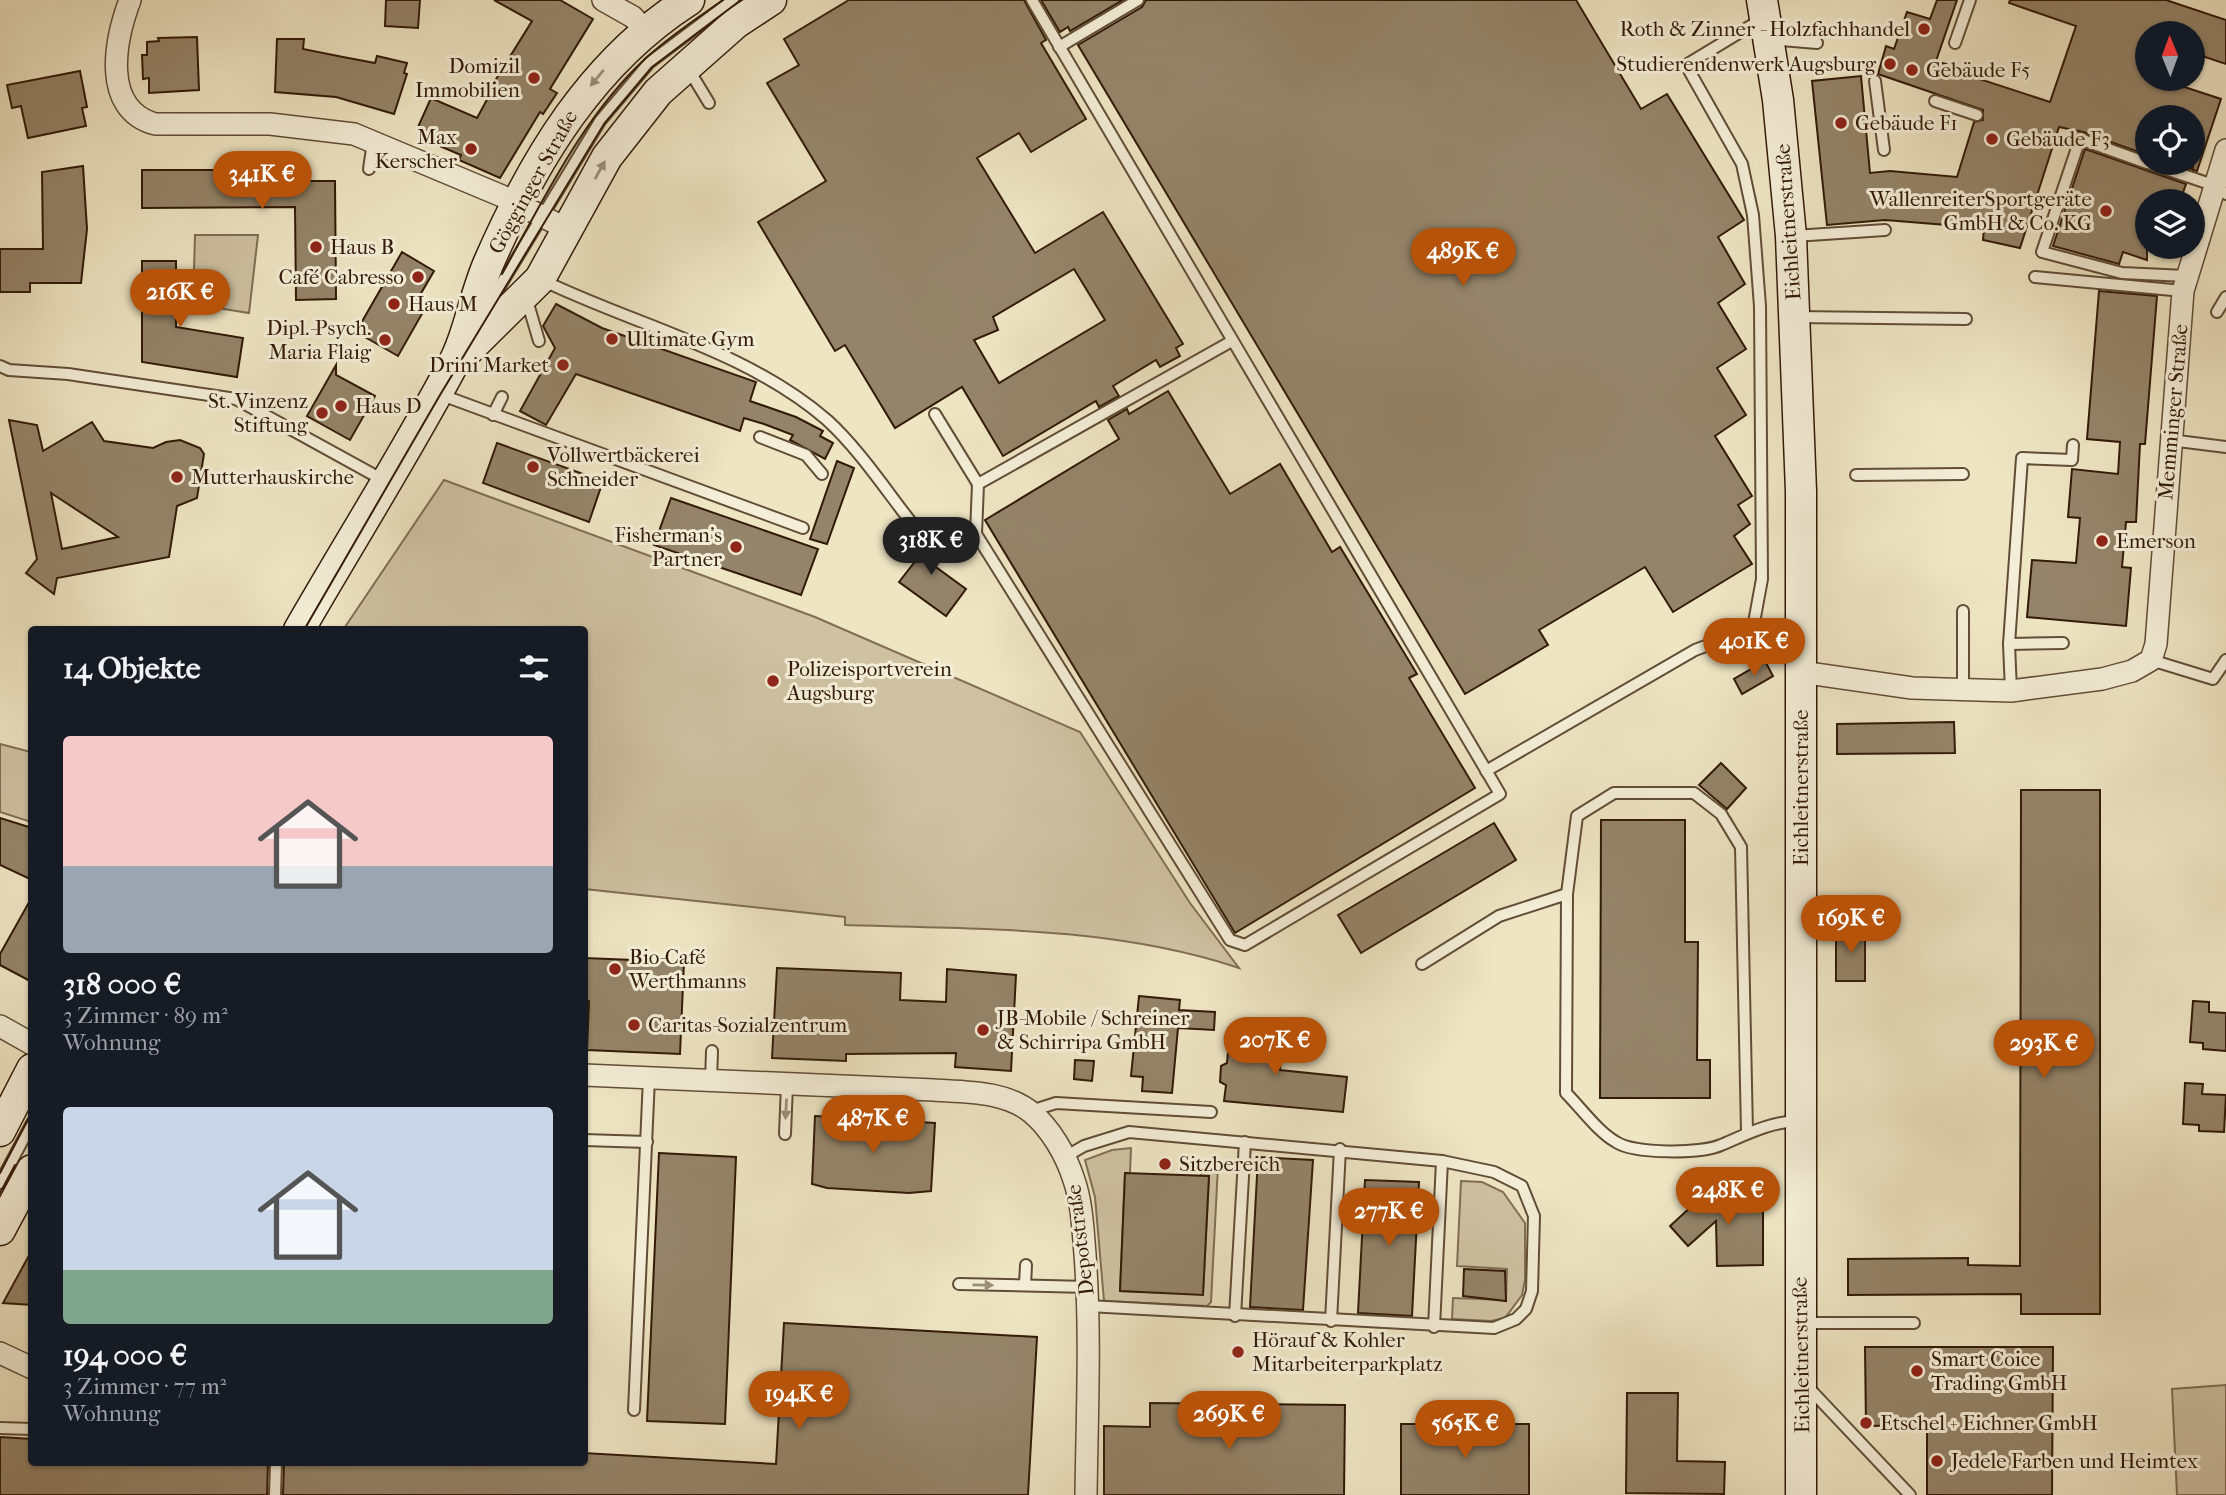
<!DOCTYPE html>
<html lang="de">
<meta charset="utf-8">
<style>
:root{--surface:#171b24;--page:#20242c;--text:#f1f3f6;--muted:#9ea1a6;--accent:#b45309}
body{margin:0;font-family:"IM FELL French Canon",serif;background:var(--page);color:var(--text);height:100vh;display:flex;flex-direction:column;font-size:26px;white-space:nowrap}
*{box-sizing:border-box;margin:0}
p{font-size:23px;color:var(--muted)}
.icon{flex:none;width:38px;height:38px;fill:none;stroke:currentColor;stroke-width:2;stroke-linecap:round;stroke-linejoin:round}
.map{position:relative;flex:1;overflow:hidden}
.sheet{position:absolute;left:28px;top:626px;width:560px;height:840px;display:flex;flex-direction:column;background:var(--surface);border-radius:7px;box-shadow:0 2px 5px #0004}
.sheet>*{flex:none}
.needle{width:46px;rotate:359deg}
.controls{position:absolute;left:2135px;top:21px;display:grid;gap:14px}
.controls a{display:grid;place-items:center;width:70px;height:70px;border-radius:50%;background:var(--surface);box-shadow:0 2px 5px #0004;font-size:35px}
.price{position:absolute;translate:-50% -60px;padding:0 16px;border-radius:24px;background:var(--accent);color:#fff;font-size:23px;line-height:46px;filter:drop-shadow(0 2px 4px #0008)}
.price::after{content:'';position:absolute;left:50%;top:42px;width:21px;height:16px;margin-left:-10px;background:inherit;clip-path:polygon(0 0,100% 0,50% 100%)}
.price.current{background:#222;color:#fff}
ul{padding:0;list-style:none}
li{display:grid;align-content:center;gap:14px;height:371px;padding:0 35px}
li span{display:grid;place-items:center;height:217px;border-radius:7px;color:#555}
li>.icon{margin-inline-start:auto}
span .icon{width:126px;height:126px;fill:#fffc;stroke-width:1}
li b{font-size:30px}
h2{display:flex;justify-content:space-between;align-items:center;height:84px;padding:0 35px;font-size:30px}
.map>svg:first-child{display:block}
.green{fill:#cec2a3;stroke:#806e55;stroke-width:2}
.building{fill:#948469;stroke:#321a07;stroke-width:2;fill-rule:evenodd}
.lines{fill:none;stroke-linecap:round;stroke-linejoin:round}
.lane-casing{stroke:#614d36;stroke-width:14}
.street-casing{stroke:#614d36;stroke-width:24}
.secondary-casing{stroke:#321a07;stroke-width:33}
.lane{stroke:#f4eed8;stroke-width:10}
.street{stroke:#f4eed8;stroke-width:21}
.secondary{stroke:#f4eed8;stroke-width:30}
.tram{stroke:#321a07;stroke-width:2}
.oneway{fill:#9d8f7a}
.poi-dot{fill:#8f2418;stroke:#f4eed8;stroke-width:2.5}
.labels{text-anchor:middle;stroke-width:6;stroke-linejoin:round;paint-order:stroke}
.poi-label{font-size:21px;fill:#321a07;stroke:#f4eed8;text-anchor:start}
.street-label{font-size:21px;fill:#321a07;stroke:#f4eed8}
</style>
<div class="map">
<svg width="2226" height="1495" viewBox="0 0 2226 1495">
<rect width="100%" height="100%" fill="#eee5c3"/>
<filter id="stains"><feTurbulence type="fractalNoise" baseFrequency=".00286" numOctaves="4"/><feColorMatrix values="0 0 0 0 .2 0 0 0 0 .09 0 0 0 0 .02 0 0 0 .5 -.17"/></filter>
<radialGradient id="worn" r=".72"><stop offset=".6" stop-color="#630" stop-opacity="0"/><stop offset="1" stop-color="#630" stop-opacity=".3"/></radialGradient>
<g class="green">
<polygon points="195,235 258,235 249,313 193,304"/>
<path d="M 444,480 L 815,617 L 1080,732 L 1190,903 L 1239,968 C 1113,926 976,929 845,925 L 845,917 L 585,889 L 584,630 L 343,630 Z"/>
<polygon points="0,744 31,752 31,822 0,812"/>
<polygon points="1131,1148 1130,1173 1125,1173 1120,1291 1203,1294 1209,1177 1201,1176 1201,1166 1218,1166 1211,1302 1207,1306 1104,1301 1095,1197 1085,1160 1112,1150"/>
<polygon points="1461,1181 1482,1182 1503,1192 1525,1223 1525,1280 1522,1295 1505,1318 1491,1321 1452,1319 1453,1298 1506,1300 1507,1269 1457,1266"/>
<polygon points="2226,1385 2226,1495 2177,1495 2172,1389"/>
</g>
<g class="building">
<polygon points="386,0 420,0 418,28 385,26"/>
<polygon points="494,0 560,0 593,19 550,89 557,93 543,114 540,112 500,178 459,160 461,155 423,139 427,131 418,127 431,98 477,118 495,85 493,84 532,21"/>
<path d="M 849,0 L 1024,0 L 1046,40 L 1041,43 L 1086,119 L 1031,152 L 1019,133 L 977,158 L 1035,253 L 1103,212 L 1183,344 L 1176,348 L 1180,356 L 1160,367 L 1156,360 L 1113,386 L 1119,396 L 1099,407 L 1096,401 L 1003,456 L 962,387 L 895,428 L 845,345 L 835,351 L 758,222 L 826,181 L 767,83 L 799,65 L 784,39 ZM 1074,269 L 1105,320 L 999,383 L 974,340 L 998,330 L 993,317 Z"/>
<polygon points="1041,0 1123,0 1070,31 1068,27 1060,32"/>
<polygon points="1146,0 1576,0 1641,109 1667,94 1744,220 1718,237 1745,284 1718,303 1746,349 1717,368 1746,415 1715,436 1752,496 1738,505 1750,524 1734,536 1752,564 1673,612 1645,567 1539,630 1548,645 1465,694 1078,45 1142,7"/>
<polygon points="1937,0 1957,0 1936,61 1966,70 1964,74 2050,102 2076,26 2009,3 2010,0 2166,0 2226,20 2226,64 2193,53 2193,33 2147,33 2147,79 2160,79 2221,99 2197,171 2193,170 2193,165 2191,169 2172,163 2193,163 2193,117 2147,117 2147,155 2083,132 2059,127 2020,248 1983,240 1984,228 1885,220 1827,225 1812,81 1861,76 1870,173 1890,171 1957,177 1974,122 1983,120 1983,110 1878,74 1886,46 1894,49 1907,12 1930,19"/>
<polygon points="197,37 199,90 149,93 149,78 143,79 142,55 147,55 147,42 159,41 158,38"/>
<polygon points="277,39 304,39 303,49 343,57 375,63 377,56 407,63 404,73 407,74 394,114 336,97 275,92"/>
<polygon points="80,71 87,107 82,108 86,126 28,138 21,106 12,108 7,85"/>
<polygon points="2085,149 2186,184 2180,201 2147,201 2147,260 2123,252 2119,264 2053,246"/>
<polygon points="83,166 87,229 81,283 30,283 30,292 0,292 0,249 43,249 42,172"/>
<polygon points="216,166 303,172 303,181 335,181 336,299 296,300 295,207 142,208 142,170 216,170"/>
<polygon points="402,252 434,271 413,307 423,312 398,356 356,332"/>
<polygon points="142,261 176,261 176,327 243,338 237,377 142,362"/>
<polygon points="2099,291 2157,296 2145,444 2140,444 2136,522 2126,522 2122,567 2131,568 2126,626 2027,617 2032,560 2076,563 2080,518 2068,517 2072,469 2118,474 2120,442 2087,439"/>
<polygon points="556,304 602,328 756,382 750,401 796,417 823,431 820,436 833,443 825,459 790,440 793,435 764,424 744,418 740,431 576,374 546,425 520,411 555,348 543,326"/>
<polygon points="336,365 336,375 375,396 350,440 307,416"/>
<polygon points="1168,391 1230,494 1280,464 1332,552 1340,547 1417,674 1409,678 1475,788 1235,933 985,520 1119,439 1108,420 1127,409 1129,414"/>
<path d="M 9,420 L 37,425 L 43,451 L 92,422 L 104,441 L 153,448 L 166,442 L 180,440 L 200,448 L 204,454 L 197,498 L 177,506 L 169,557 L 57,578 L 54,594 L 26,573 L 37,559 ZM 51,493 L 118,537 L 62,549 Z"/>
<polygon points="497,443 603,481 589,522 483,483"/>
<polygon points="837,461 854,468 827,544 810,539"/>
<polygon points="671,498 818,549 801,595 654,545"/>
<polygon points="927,529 941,546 929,562 966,589 946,616 899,582 917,559 909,553"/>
<polygon points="1765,661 1773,676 1742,694 1734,679"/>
<polygon points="1954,722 1955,753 1837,754 1837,724"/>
<polygon points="1721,763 1746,788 1727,809 1699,785"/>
<polygon points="2021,790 2100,790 2100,1314 2021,1314 2021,1294 1848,1295 1848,1259 1968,1258 1968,1265 2020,1266"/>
<polygon points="0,818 32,828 32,880 0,865"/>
<polygon points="1601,820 1685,820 1685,942 1698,942 1697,1060 1710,1060 1710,1098 1600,1098"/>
<polygon points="1494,823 1516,860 1361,953 1338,915"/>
<polygon points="32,897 32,982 0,965 0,954"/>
<rect x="1836" y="929" width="29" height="52"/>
<polygon points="584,958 684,962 680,1054 587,1050 589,1001 584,1000"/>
<polygon points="777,968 901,973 900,1000 946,1002 947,969 1016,975 1011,1071 955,1067 956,1053 846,1054 846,1061 772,1058"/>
<polygon points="1139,996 1180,1000 1179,1010 1215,1012 1214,1030 1178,1028 1172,1093 1142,1091 1143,1077 1131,1076"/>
<polygon points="2193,1001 2209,1002 2209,1012 2226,1013 2226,1051 2203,1049 2203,1043 2190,1042"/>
<polygon points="1230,1031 1283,1035 1280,1070 1347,1077 1343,1112 1224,1101 1226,1085 1220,1082 1221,1066 1227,1063"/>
<polygon points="1075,1060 1094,1061 1092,1081 1074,1079"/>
<polygon points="2185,1083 2203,1084 2202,1094 2226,1095 2224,1132 2199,1131 2199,1125 2183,1124"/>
<polygon points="815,1116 935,1123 931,1191 909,1193 827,1188 812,1184"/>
<polygon points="659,1153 736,1157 725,1424 647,1421"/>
<polygon points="1258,1157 1313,1160 1303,1310 1250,1307"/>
<polygon points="1125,1173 1209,1176 1203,1295 1120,1291"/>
<polygon points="1365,1180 1419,1182 1412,1316 1358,1313"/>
<polygon points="1705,1194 1763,1194 1763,1265 1717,1266 1716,1221 1688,1246 1670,1226"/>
<polygon points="32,1250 32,1305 3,1303"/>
<polygon points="1464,1269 1505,1271 1506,1301 1463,1296"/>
<polygon points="784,1323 1037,1337 1028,1495 283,1495 284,1463 584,1463 584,1453 776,1464"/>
<polygon points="1865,1347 2053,1347 2052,1495 1927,1495 1927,1425 1866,1426"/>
<polygon points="1627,1393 1678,1393 1677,1461 1725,1462 1724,1494 1626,1493"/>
<polygon points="1150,1403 1345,1405 1344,1495 1104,1495 1104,1426 1150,1427"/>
<rect x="1401" y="1424" width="128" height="71"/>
<polygon points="0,1437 32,1439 32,1463 268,1463 267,1495 0,1495"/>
</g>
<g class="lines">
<g class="lane-casing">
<g id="lane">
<polyline points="1032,0 1500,794 1245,945 1230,940 976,534 978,484 1232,341"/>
<polyline points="1771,39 1817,43"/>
<polyline points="1955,43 1970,0"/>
<polyline points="1059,47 1138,0"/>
<polyline points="689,70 709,103"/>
<polyline points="1875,81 1884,150"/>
<polyline points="1935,101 1977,115"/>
<polyline points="2147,163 2080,139 2042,252 2122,273 2186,276"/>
<polyline points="2148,163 2213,185 2226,194"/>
<polyline points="369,169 373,142"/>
<polyline points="1794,236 1885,230"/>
<polyline points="2035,277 2183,291"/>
<path d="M 542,280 C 637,326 746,350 827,420 C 861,451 889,495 918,531"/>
<polyline points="526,297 539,341"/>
<polyline points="2217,312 2226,297"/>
<polyline points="483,314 600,121 649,63 733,0"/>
<polyline points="1795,317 1966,319"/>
<polyline points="0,366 9,370 68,374 236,399 385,481"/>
<polyline points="439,394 803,528"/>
<polyline points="935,414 978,484"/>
<polyline points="493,415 502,397"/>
<polyline points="760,437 806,455 822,474"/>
<polyline points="2170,440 2226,447"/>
<polyline points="1856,475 1963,474"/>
<polyline points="1753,628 1762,579 1760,306 1753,215 1742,164 1686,65 1762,19"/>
<polyline points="2009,644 2063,643"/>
<polyline points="2151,660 2213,679 2226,660"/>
<polyline points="1963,691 1963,611"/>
<polyline points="2011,691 2009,644 2022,458 2072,460 2073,445"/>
<polyline points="1486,771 1695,650 1753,628 1773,633"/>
<polyline points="1422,964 1499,916 1567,894"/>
<polyline points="711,1082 712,1051"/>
<polyline points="1031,1111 1056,1103 1211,1112"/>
<path d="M 1747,1132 L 1741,847 L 1721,814 L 1694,793 L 1614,793 L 1577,816 L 1567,894 L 1566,1093 C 1581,1108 1598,1132 1616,1142 C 1634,1154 1701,1154 1721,1145 C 1747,1134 1770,1122 1798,1121"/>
<polyline points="785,1134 787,1085"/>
<polyline points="584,1140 647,1142"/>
<polyline points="1065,1157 1084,1146 1129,1132 1442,1161 1494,1172 1522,1186 1534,1216 1532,1291 1526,1309 1516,1319 1494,1328 1088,1306"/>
<polyline points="0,1183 32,1123"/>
<polyline points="959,1284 1088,1287"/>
<polyline points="1025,1285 1026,1265"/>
<polyline points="1235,1316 1245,1142"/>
<polyline points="1331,1321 1340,1149"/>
<polyline points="1803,1323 1914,1323"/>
<polyline points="1434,1327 1442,1161"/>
<polyline points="1806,1385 1910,1495"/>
<polyline points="634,1410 649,1078"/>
<polyline points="0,1428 32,1429"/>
<polyline points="275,1495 276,1463"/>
</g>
</g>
<g class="street-casing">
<g id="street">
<path d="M 130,0 C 115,40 101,109 155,124 L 270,124 L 354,134 L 502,196 L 567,229"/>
<polyline points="603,0 633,17 645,30"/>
<polyline points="1801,672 1912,688 2011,691 2102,679 2132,671 2151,660 2156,644 2183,291 2226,150"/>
<polyline points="0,1026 32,1044"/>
<path d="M 584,1075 L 934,1090 C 966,1092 1006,1091 1032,1113 C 1051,1129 1066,1155 1074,1180 C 1082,1203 1083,1230 1085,1254 C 1091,1334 1087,1415 1086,1495"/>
<polyline points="0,1353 32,1368"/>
</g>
</g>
<g class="secondary-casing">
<g id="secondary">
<polyline points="1762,0 1778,100 1791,236 1801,491 1801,1495"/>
<polyline points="458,360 540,279 607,157 658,92 736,23 771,0"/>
<path d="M 299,630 C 349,543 404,456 451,368 C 469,335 474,296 489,262 C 534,159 592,62 689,0"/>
<polyline points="0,1131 32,1069"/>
<polyline points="0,1230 32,1170"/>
</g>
</g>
<use href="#lane" class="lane"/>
<use href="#street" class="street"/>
<use href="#secondary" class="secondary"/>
<g class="tram">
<path d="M 502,274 C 543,201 583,116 646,58 C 670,36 696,19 723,0"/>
<polyline points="304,630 440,395 604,124 652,67 741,0"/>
<polyline points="0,1173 32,1112"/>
<polyline points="0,1193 15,1165"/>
</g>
</g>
<defs><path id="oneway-solid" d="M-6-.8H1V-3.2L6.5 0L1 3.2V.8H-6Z" transform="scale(1.75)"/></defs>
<g class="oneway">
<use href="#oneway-solid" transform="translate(597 78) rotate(130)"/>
<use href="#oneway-solid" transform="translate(600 170) rotate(-61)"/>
<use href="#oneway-solid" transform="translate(786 1109) rotate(93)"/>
<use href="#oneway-solid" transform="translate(983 1285) rotate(1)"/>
</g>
<g class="poi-dot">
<circle cx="1924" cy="29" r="7"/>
<circle cx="1890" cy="64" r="7"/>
<circle cx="1912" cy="70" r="7"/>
<circle cx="534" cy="78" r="7"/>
<circle cx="1841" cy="123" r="7"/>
<circle cx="1992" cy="139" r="7"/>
<circle cx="471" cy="149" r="7"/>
<circle cx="2106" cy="211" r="7"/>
<circle cx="316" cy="247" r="7"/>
<circle cx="418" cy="277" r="7"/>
<circle cx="394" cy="304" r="7"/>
<circle cx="612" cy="339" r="7"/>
<circle cx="385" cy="340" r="7"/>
<circle cx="563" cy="365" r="7"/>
<circle cx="341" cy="406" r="7"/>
<circle cx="322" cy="413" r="7"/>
<circle cx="533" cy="467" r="7"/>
<circle cx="177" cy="477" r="7"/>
<circle cx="2102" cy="541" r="7"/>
<circle cx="736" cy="547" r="7"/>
<circle cx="773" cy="681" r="7"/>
<circle cx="615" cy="969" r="7"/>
<circle cx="634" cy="1025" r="7"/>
<circle cx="983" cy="1030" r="7"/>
<circle cx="1165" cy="1164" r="7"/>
<circle cx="1238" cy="1352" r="7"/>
<circle cx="1917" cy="1371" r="7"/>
<circle cx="1866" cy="1423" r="7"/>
<circle cx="1937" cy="1461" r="7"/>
</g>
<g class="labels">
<g class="poi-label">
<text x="1910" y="36" text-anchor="end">Roth &amp; Zinner - Holzfachhandel</text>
<text x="1876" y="71" text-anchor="end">Studierendenwerk Augsburg</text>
<text x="520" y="73" text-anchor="end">Domizil<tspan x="520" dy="24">Immobilien</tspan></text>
<text x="1926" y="77">Gebäude F5</text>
<text x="1855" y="130">Gebäude F1</text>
<text x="457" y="144" text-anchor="end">Max<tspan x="457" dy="24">Kerscher</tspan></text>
<text x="2006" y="146">Gebäude F3</text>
<text x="2092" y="206" text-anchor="end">WallenreiterSportgeräte<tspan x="2092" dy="24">GmbH &amp; Co. KG</tspan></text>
<text x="330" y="254">Haus B</text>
<text x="404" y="284" text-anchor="end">Café Cabresso</text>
<text x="408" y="311">Haus M</text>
<text x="371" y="335" text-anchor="end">Dipl.-Psych.<tspan x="371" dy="24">Maria Flaig</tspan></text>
<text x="626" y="346">Ultimate Gym</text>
<text x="549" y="372" text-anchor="end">Drini Market</text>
<text x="308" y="408" text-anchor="end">St. Vinzenz<tspan x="308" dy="24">Stiftung</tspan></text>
<text x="355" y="413">Haus D</text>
<text x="547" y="462">Vollwertbäckerei<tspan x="547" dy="24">Schneider</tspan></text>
<text x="191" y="484">Mutterhauskirche</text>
<text x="722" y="542" text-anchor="end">Fisherman's<tspan x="722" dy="24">Partner</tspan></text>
<text x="2116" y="548">Emerson</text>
<text x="787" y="676">Polizeisportverein<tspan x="787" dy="24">Augsburg</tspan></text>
<text x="629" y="964">Bio-Café<tspan x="629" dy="24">Werthmanns</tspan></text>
<text x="997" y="1025">JB-Mobile / Schreiner<tspan x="997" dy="24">&amp; Schirripa GmbH</tspan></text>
<text x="648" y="1032">Caritas-Sozialzentrum</text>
<text x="1179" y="1171">Sitzbereich</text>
<text x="1252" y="1347">Hörauf &amp; Kohler<tspan x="1252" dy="24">Mitarbeiterparkplatz</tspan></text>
<text x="1931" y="1366">Smart Coice<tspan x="1931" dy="24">Trading GmbH</tspan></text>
<text x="1880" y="1430">Etschel + Eichner GmbH</text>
<text x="1951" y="1468">Jedele Farben und Heimtex</text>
</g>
<g class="street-label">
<text transform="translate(533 182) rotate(-61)" y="7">Gögginger Straße</text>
<text transform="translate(1788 222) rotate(-94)" y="7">Eichleitnerstraße</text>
<text transform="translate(2173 412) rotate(-85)" y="7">Memminger Straße</text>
<text transform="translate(1801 788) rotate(-90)" y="7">Eichleitnerstraße</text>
<text transform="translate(1080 1240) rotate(-97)" y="7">Depotstraße</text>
<text transform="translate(1801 1355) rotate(-91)" y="7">Eichleitnerstraße</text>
</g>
</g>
<rect width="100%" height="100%" filter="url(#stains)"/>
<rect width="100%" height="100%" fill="url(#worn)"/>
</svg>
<div class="controls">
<a><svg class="needle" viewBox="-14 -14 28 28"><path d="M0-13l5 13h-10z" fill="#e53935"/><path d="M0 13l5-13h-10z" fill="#9ea1a6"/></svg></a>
<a><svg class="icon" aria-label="locate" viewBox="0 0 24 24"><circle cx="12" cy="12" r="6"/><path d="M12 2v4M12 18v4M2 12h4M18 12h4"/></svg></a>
<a><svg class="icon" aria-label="layers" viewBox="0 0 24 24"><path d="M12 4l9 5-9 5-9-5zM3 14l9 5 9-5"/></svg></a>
</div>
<b class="price" style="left:262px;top:211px">341K €</b>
<b class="price" style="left:1463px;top:288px">489K €</b>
<b class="price" style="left:180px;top:329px">216K €</b>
<b class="price current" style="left:931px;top:577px">318K €</b>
<b class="price" style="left:1754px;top:678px">401K €</b>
<b class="price" style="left:1851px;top:955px">169K €</b>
<b class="price" style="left:1275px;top:1077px">207K €</b>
<b class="price" style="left:2044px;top:1080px">293K €</b>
<b class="price" style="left:873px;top:1155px">487K €</b>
<b class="price" style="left:1728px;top:1227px">248K €</b>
<b class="price" style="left:1389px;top:1248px">277K €</b>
<b class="price" style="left:799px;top:1431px">194K €</b>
<b class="price" style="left:1229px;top:1451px">269K €</b>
<b class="price" style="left:1465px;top:1460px">565K €</b>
<section class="sheet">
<h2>14 Objekte<svg class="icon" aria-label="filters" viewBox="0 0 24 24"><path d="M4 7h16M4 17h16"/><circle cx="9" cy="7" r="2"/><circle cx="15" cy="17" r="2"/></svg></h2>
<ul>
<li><span style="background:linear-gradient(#f6c9c9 60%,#9aa5b1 0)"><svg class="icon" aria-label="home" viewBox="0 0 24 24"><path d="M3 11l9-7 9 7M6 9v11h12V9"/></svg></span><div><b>318 000 €</b><p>3 Zimmer · 89 m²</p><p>Wohnung</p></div></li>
<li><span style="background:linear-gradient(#c9d6e8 75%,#7fa58c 0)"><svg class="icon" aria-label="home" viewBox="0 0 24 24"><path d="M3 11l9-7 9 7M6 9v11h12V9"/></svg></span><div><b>194 000 €</b><p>3 Zimmer · 77 m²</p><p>Wohnung</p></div></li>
</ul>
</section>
</div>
